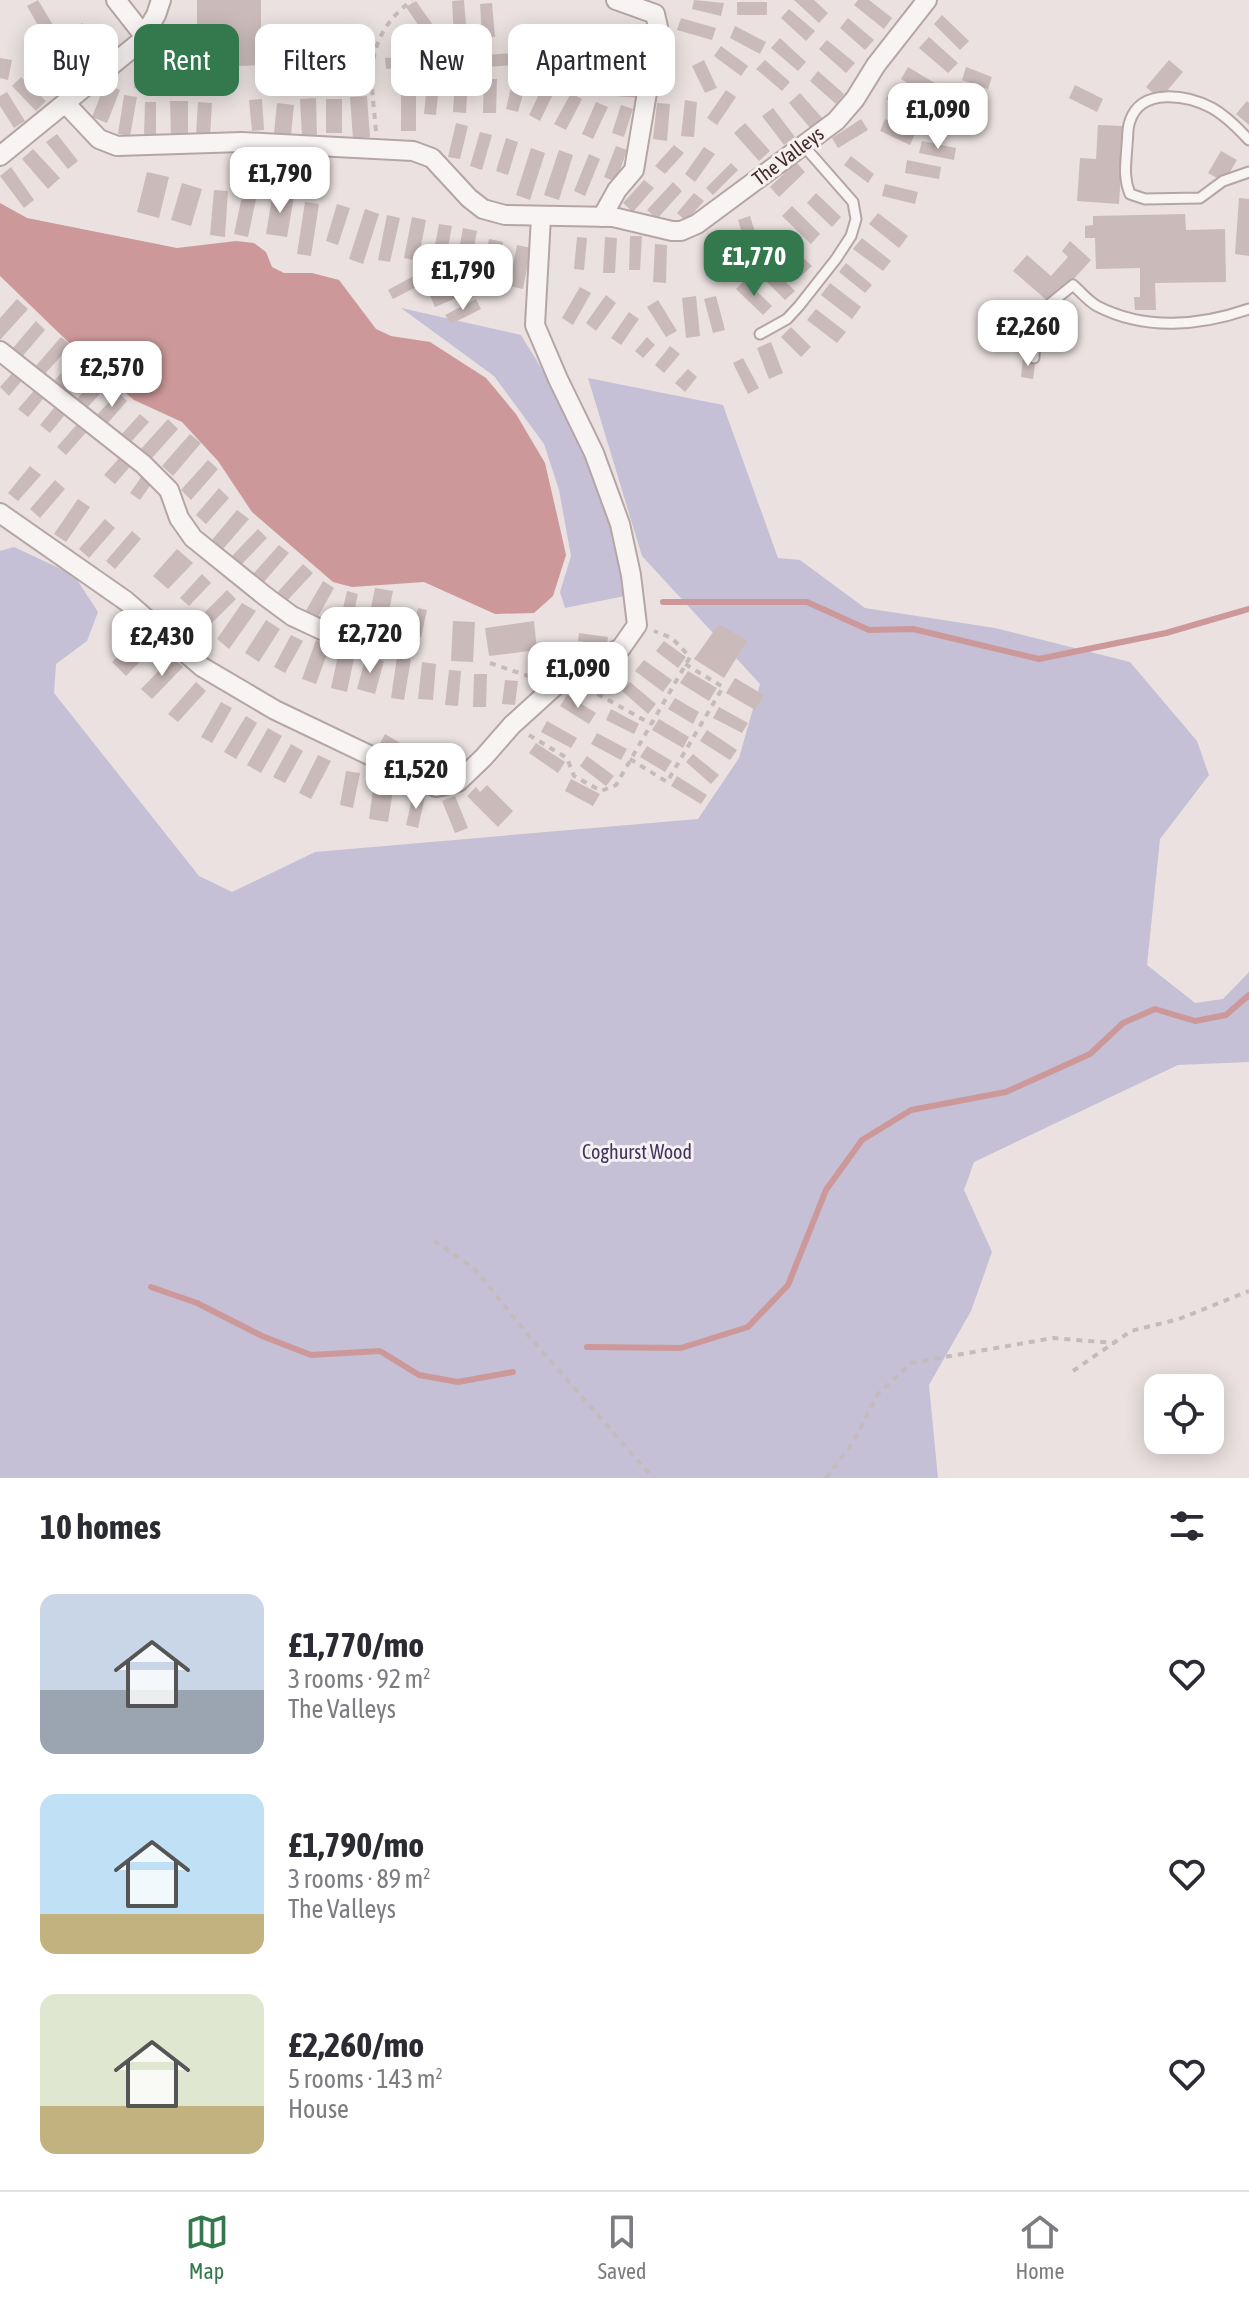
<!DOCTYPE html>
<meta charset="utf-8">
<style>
:root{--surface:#fff;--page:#f7f7f7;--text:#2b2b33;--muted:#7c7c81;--line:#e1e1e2;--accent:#33794d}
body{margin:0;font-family:"Asap Condensed",sans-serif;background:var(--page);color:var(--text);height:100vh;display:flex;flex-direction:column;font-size:30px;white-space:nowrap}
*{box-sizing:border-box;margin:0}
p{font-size:26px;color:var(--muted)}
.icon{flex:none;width:44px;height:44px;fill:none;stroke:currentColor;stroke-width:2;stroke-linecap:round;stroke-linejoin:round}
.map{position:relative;height:1478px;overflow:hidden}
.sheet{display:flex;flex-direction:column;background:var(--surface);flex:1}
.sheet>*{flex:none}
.guide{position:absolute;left:24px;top:24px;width:800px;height:72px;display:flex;gap:16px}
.tools{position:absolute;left:1144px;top:1374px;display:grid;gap:16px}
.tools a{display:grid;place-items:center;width:80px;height:80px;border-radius:16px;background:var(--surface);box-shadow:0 4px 20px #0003;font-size:40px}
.price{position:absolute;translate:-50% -68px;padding:0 18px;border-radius:16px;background:#fff;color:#222;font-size:26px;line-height:52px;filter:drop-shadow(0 2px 4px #0008)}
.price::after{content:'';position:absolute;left:50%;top:48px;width:24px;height:18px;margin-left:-12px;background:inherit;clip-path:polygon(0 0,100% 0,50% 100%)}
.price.selected{background:var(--accent);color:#fff}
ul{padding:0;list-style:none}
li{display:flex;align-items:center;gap:24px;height:200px;padding:0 40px}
li span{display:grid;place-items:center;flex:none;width:224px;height:160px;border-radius:16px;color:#555}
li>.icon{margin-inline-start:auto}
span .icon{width:96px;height:96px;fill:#fffc;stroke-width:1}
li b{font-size:34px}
h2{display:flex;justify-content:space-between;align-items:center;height:96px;padding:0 40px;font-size:34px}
.chip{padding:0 28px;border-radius:16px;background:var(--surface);box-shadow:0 4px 20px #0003;font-size:28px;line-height:72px}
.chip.selected{background:var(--accent);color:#fff}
.tab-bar{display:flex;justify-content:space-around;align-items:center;height:112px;border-top:2px solid var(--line);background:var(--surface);font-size:22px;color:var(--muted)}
.tab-bar a{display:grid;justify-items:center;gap:4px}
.tab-bar .selected{color:var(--accent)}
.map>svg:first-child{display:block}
.green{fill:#c5c0d5}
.water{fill:#cd9899}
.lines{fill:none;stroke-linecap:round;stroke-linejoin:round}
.stream{stroke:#cd9899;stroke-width:6}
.building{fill:#cabbba}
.service-casing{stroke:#b5a6a5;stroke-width:13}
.minor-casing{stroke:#b5a6a5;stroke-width:22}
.path{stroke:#c5bbba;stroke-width:4;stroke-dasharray:6 6;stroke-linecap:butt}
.service{stroke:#f8f4f3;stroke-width:9}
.minor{stroke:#f8f4f3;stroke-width:18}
.labels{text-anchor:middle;stroke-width:6;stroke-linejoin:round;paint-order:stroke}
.street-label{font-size:20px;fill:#432a27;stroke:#f7f0f0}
.park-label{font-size:20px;fill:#403360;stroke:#f7f0f0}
</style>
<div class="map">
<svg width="1249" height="1478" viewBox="0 0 1249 1478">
<rect width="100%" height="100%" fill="#eae1e0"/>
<g class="green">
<polygon points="401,308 521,335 606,474 625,596 565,608 560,592 571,556 559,490 544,444 494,376"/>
<polygon points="588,378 723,405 778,558 800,560 865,608 995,628 1130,662 1197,741 1209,775 1160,839 1147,965 1195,1003 1223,999 1249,972 1249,1062 1178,1065 974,1162 964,1190 992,1252 971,1311 929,1385 938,1478 0,1478 0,551 14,547 74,575 98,612 87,641 56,664 54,693 199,876 232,892 315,852 698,819 739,758 760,684 642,556"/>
</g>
<polygon class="water" points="0,203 27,218 177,248 236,241 254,243 266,252 272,267 284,273 312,273 339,280 376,329 391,336 430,342 486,378 516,414 545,463 560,528 566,555 553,596 534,613 495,614 424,582 352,587 333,582 252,512 218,461 182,422 134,400 88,361 0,276"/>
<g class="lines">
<g class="stream">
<polyline points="663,602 807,602 869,630 913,629 1039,659 1166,633 1249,609"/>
<polyline points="151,1287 197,1303 262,1336 311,1355 380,1351 419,1375 458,1382 513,1372"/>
<polyline points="587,1347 681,1348 748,1327 788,1285 826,1190 862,1140 911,1110 1006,1092 1090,1054 1123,1023 1155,1009 1195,1021 1226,1015 1249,995"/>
</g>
</g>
<g class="building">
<polygon points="38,0 57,32 45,38 27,6"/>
<polygon points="197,0 261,0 261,65 216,67 197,50"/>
<polygon points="464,0 467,37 454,38 452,1"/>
<polygon points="694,0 724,3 721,16 692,9"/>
<polygon points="794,0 814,0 828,13 819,23"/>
<polygon points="858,0 869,0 892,18 884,29 854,5"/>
<polygon points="416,1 435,28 425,35 406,7"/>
<rect x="737" y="2" width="30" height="13"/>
<polygon points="492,3 495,37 482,37 480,4"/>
<polygon points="789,9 815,31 806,41 781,18"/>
<polygon points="942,15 969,41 960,50 934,24"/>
<polygon points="681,18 716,28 712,40 677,30"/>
<polygon points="848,18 874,40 865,50 840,28"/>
<polygon points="82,23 110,52 101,62 72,33"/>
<polygon points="735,26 766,42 760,54 730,38"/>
<polygon points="566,37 600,48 596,61 562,50"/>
<polygon points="929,37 958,63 948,73 919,48"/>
<polygon points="780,38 806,62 798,71 771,48"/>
<polygon points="827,40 855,63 846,73 819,49"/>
<polygon points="63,41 89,68 80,77 54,50"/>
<polygon points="721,46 748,66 741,76 714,56"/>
<polygon points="543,50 562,66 553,77 534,61"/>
<polygon points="476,51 478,64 445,67 443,54"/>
<polygon points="43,53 70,84 59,94 31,63"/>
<polygon points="514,53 515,65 487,67 486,55"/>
<polygon points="609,53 641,62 638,76 605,66"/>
<polygon points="142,54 154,57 146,90 134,88"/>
<polygon points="180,54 185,86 175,87 170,56"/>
<polygon points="418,56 419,67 386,69 385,58"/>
<polygon points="0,58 12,60 8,80 0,78"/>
<polygon points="704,60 717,88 705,93 692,66"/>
<polygon points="765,60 790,82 782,91 756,69"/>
<polygon points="1169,60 1183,72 1160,99 1146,87"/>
<polygon points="908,67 938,85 931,97 901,79"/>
<polygon points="966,67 992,77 988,89 962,80"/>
<polygon points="572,69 598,84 592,94 566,79"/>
<polygon points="818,71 844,94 836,104 810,81"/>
<polygon points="21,77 46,101 36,111 12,86"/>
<polygon points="455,79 468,79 466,113 453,112"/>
<polygon points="484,79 497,79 496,113 483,113"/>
<polygon points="513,79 526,83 518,112 506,109"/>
<polygon points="605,82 640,84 639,98 604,95"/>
<rect x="401" y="83" width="15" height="48"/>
<polygon points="427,83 439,84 436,115 424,114"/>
<polygon points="105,84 120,90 107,123 92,117"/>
<polygon points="544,84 555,90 540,121 529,115"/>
<polygon points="1075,85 1103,99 1097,112 1069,98"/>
<polygon points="894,89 924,110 916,121 886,99"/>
<polygon points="726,90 736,97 717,125 707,118"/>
<polygon points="7,92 25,121 14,128 0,106 0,96"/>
<polygon points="571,93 582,99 566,130 554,124"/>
<polygon points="800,93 823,119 811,129 789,103"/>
<polygon points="949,94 985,99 983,112 947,107"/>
<polygon points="124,95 137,97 130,136 118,134"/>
<polygon points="367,96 370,137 353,139 350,97"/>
<polygon points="316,98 317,137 302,137 300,99"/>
<polygon points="262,99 264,130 252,131 249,100"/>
<rect x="326" y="99" width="16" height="34"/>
<polygon points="685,100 697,102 694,137 681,136"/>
<polygon points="170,101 188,101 188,135 171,135"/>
<polygon points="1247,101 1249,103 1249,125 1236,114"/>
<polygon points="145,102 156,102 156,136 144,135"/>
<polygon points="198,102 212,103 210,136 196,135"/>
<polygon points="596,102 608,107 593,139 582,134"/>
<polygon points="277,103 294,105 291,135 274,133"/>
<polygon points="657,103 670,104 667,141 653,139"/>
<polygon points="621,105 633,109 624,137 612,133"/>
<polygon points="773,108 795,137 784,145 762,116"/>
<polygon points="934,115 970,123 967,135 931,128"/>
<polygon points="861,119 868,130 838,148 832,138"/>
<polygon points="885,119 915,134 910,145 880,131"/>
<polygon points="456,123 468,126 460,159 448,157"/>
<polygon points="745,123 770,151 759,161 734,133"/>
<polygon points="1098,125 1124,126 1119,204 1077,201 1080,158 1096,159"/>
<polygon points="480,132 492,135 482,170 470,166"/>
<polygon points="57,134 78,161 68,169 46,142"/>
<polygon points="506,138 518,142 508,175 496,171"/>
<polygon points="922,141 956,148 954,160 919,153"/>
<polygon points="674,145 684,153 665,174 655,166"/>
<polygon points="616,146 627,150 616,182 604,177"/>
<polygon points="704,147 715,154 695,182 685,174"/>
<polygon points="531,148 545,153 530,200 516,195"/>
<polygon points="33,149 60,178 48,189 22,159"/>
<polygon points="559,150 573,155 559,200 544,195"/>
<polygon points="1221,151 1237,160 1224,182 1208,173"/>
<polygon points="589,154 600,159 585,196 574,191"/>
<polygon points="851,156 874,174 868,183 844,165"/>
<polygon points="907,160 941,167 939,179 905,173"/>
<polygon points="796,162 805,172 779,197 770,187"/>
<polygon points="731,163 738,170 713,195 706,188"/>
<polygon points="11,167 34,200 24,208 0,176"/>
<polygon points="147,172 169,177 159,218 137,212"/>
<polygon points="644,180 654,188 633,212 623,203"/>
<polygon points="673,182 682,191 657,219 647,210"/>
<polygon points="182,183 202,189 191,226 171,220"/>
<polygon points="885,184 918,192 915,204 882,196"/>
<polygon points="214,190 228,191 225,237 210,235"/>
<polygon points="243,191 257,194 248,237 234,234"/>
<polygon points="273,192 294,196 287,237 266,234"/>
<polygon points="694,193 704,201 686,221 677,213"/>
<polygon points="816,193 841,217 832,227 807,203"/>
<polygon points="1239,198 1249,199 1249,256 1235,254"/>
<polygon points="305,202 319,204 311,256 297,254"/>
<polygon points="337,204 350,208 338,245 326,241"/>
<polygon points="792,206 820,234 811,244 782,216"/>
<polygon points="365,209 379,214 363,264 349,259"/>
<polygon points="878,213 908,236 899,248 869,224"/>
<polygon points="1185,214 1186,230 1225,229 1226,282 1155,283 1156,310 1135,310 1134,297 1140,297 1140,268 1096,269 1095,238 1085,238 1085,226 1093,225 1093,216"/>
<polygon points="387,215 400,218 390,262 378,260"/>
<polygon points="750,216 761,252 749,256 738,220"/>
<polygon points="412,217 426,220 418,261 404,258"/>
<polygon points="439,224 452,226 445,264 432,262"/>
<polygon points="463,228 477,231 470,268 456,265"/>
<polygon points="630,236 642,236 640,270 629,270"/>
<polygon points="577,237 587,238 584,270 574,269"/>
<polygon points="605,237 617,238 615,273 603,273"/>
<polygon points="862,238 891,261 883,271 853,249"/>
<polygon points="489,239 503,242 495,283 481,280"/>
<polygon points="1070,241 1091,260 1051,304 1013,271 1027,255 1051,276 1068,257 1062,251"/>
<polygon points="786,242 812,266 801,276 776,252"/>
<polygon points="655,244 667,245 666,283 653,282"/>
<polygon points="517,245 531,248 523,289 509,286"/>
<polygon points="846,263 872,285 865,293 839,272"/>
<polygon points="768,264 795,291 785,300 758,273"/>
<polygon points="421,272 426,282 393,299 388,290"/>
<polygon points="463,278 470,292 435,307 429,293"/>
<polygon points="745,280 772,306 763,315 736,289"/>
<polygon points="830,283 861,307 852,319 821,295"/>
<polygon points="580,287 591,293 573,325 562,318"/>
<polygon points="606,295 616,303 596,331 586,323"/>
<polygon points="696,296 700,336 686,338 682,298"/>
<polygon points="716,296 725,330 713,333 704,299"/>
<polygon points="17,299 28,309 0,340 0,318"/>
<polygon points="476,299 481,309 451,324 445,315"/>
<polygon points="658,300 677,331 666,337 647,307"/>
<polygon points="816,309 846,332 837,343 807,320"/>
<polygon points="629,312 639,319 621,345 611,338"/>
<polygon points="36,321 45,330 21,358 12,349"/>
<polygon points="1027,322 1031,331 1001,341 997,332"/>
<polygon points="791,327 811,347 801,357 781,337"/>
<polygon points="61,337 71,345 43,376 34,368"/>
<polygon points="647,337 655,345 643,358 635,351"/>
<polygon points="771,342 783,373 769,379 757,348"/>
<polygon points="670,346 680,354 664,373 655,365"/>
<polygon points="1023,357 1036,358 1033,379 1021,377"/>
<polygon points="743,358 759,388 748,394 733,363"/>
<polygon points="73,360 84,369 65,390 54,381"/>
<polygon points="688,369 697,377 685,392 675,383"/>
<polygon points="15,370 24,378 9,396 0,387"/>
<polygon points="96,378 106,387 86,409 76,400"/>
<polygon points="38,386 47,394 28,417 18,409"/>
<polygon points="118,392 127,401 106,425 96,416"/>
<polygon points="58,403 68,411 50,433 40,425"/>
<polygon points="140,414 149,422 130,443 121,435"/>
<polygon points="168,419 178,429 151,459 141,449"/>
<polygon points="80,421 89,429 66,455 57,447"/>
<polygon points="190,434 201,443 173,476 162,466"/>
<polygon points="123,454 133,463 115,484 104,475"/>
<polygon points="208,460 218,469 191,500 181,490"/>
<polygon points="30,466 41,475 18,501 8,493"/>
<polygon points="144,473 154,480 140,500 130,493"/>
<polygon points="55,480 65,489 40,518 30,509"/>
<polygon points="219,488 229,498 206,524 196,515"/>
<polygon points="78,499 90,507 66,542 54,534"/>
<polygon points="237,510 249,519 223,549 212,540"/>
<polygon points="105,519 115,528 89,558 79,549"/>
<polygon points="258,529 267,538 241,565 232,556"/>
<polygon points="132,531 141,539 115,569 106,561"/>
<polygon points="279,545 289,553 263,583 253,574"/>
<polygon points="177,549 193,563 168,589 153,576"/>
<polygon points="303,564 313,573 285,603 276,594"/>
<polygon points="202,574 211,583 189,606 180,598"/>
<polygon points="323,581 334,588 316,620 304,614"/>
<polygon points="375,588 393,591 385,631 367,627"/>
<polygon points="227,590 236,599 210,625 201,616"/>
<polygon points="347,591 358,594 350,629 339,626"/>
<polygon points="242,603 256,611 229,649 217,639"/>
<polygon points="418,608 427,610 421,637 412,635"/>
<polygon points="266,620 280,629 259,662 245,653"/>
<polygon points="453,621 475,622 473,662 451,661"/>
<polygon points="534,621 537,650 489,656 485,628"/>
<polygon points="719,624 747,641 724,678 694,659"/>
<polygon points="579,633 608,637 607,645 578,641"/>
<polygon points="140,635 153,648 126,676 112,662"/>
<polygon points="291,635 303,641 285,673 274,667"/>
<polygon points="316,640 330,646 316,684 302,679"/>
<polygon points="664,641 686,657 678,668 656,651"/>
<polygon points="340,646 356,649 347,692 331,688"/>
<polygon points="366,656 384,661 375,694 357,689"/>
<polygon points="172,657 183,667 152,699 141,689"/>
<polygon points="397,657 411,659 404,700 391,698"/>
<polygon points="644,660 672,680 663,692 635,671"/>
<polygon points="422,662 436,664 433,700 418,699"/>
<polygon points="449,670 461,671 458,706 445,705"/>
<polygon points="688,671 717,688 709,701 680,683"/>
<polygon points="474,674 487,674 486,707 473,707"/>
<polygon points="735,678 764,695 755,710 726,693"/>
<polygon points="505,680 518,681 515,705 502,704"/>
<polygon points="196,682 206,691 178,722 168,714"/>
<polygon points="630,682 656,704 648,714 622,691"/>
<polygon points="567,695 596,713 589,724 560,706"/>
<polygon points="675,698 699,712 693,724 668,709"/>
<polygon points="221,702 232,708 212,743 201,737"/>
<polygon points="719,707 748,723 742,733 713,718"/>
<polygon points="611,709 639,724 634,734 606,720"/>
<polygon points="246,716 257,723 236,759 224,752"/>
<polygon points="659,719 689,737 683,748 652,730"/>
<polygon points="547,721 577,738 571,748 541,732"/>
<polygon points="268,728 282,736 261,773 247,765"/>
<polygon points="707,730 737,750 730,760 700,741"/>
<polygon points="597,733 627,749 621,760 591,744"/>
<polygon points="385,734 420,755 412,768 378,747"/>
<polygon points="536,743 565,762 558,773 529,753"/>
<polygon points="291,744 303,751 285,783 273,777"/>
<polygon points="647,746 672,761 665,772 640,757"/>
<polygon points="693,754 719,775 711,784 686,762"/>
<polygon points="318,755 331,761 311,799 299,793"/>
<polygon points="587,756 614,776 606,786 580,766"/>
<polygon points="346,771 360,773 353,808 340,805"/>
<polygon points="677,776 707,795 701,804 671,786"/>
<polygon points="571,779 600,794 593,806 565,791"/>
<polygon points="374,781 394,784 388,822 369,819"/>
<polygon points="487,785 513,811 498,827 467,796 476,787 480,792"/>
<polygon points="413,794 425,797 418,828 406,825"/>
<polygon points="455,796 468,828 455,833 442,801"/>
</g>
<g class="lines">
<g class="service-casing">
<g id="service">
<path d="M 1249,140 C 1238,128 1226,116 1212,108 C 1187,95 1141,87 1130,121 C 1127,128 1128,138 1127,145 C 1126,163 1123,177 1130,194 L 1145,199 L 1200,198 L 1223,181 L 1249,172"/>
<polyline points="760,334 787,319 799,306 836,259 851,236 856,219 853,202 803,145"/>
<path d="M 1034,358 L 1035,331 L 1051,303 L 1073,285 C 1081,292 1088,301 1097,306 C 1145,331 1200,326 1249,309"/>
</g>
</g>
<g class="minor-casing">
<g id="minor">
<polyline points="116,0 145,37"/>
<polyline points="66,104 99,139 117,146 242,142 413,151 432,158 469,198 483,209 505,215 613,217 672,231 681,231 697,224 836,121 855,99 876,65 927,0"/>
<polyline points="0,156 140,42 156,15 161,0"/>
<polyline points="602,217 617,190 634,170 658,27 655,14 616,0"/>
<polyline points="0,351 143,464 169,490 179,518 193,538 265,596 292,616 322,630"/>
<polyline points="0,513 126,601 202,667 275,710 436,787 458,782 484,757 512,725 555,686 567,676 621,648 637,625 631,575 620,524 594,453 558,379 535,325 541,217"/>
</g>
</g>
<g class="path">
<path d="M 376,131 C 371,76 362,39 412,0"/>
<polyline points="340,633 420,647"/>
<polyline points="490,663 537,679"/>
<polyline points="587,688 651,724"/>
<polyline points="529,735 567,758 574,776 601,791 616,785 690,657 672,638 654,631"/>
<polyline points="630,759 667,782 723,687 685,664"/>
<polyline points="434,1241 474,1268 533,1341 653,1478"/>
<polyline points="1073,1371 1131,1331 1179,1319 1249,1291"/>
<polyline points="826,1478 852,1444 878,1394 911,1363 1053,1338 1114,1343"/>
</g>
<use href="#service" class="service"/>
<use href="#minor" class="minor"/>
</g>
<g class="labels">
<g class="street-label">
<text transform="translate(788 156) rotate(-37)" y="7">The Valleys</text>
</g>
<g class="park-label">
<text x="637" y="1159">Coghurst Wood</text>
</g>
</g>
</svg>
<div class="tools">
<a><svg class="icon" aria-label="locate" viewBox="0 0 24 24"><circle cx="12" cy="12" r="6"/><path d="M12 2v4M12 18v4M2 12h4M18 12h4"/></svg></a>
</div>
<b class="price" style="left:938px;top:151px">£1,090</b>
<b class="price" style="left:280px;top:215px">£1,790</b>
<b class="price selected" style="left:754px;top:298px">£1,770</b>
<b class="price" style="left:463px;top:312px">£1,790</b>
<b class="price" style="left:1028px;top:368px">£2,260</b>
<b class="price" style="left:112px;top:409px">£2,570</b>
<b class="price" style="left:370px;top:675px">£2,720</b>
<b class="price" style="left:162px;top:678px">£2,430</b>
<b class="price" style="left:578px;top:710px">£1,090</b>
<b class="price" style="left:416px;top:811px">£1,520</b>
<div class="guide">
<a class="chip">Buy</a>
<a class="chip selected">Rent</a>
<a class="chip">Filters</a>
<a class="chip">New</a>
<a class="chip">Apartment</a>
</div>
</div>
<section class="sheet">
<h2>10 homes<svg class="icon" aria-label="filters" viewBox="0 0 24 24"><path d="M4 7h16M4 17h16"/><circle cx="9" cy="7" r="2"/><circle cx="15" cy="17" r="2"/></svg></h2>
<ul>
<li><span style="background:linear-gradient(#c9d6e8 60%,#9aa5b1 0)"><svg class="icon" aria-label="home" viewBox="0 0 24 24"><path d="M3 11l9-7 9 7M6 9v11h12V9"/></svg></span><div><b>£1,770/mo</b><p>3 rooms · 92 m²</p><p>The Valleys</p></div><svg class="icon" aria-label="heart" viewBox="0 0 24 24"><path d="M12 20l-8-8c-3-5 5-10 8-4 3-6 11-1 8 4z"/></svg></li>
<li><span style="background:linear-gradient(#bfe0f5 75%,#c2b280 0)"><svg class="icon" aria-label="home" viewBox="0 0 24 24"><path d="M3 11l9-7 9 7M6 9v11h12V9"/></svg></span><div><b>£1,790/mo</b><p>3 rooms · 89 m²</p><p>The Valleys</p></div><svg class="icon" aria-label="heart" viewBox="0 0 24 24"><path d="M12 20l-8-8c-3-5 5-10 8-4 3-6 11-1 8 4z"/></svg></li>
<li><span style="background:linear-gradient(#dfe7d0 70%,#c2b280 0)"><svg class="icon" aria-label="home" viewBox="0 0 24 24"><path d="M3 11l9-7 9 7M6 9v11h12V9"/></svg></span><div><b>£2,260/mo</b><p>5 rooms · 143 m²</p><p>House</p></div><svg class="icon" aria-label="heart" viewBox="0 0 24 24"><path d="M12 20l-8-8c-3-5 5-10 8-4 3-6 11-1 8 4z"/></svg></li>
</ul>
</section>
<nav class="tab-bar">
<a class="selected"><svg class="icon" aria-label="map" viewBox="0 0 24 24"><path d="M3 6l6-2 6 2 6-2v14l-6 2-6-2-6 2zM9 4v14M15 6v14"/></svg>Map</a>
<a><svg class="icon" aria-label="saved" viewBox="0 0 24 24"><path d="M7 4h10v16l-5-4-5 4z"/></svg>Saved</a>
<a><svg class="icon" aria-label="home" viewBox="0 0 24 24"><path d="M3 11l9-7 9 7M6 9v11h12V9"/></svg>Home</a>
</nav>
